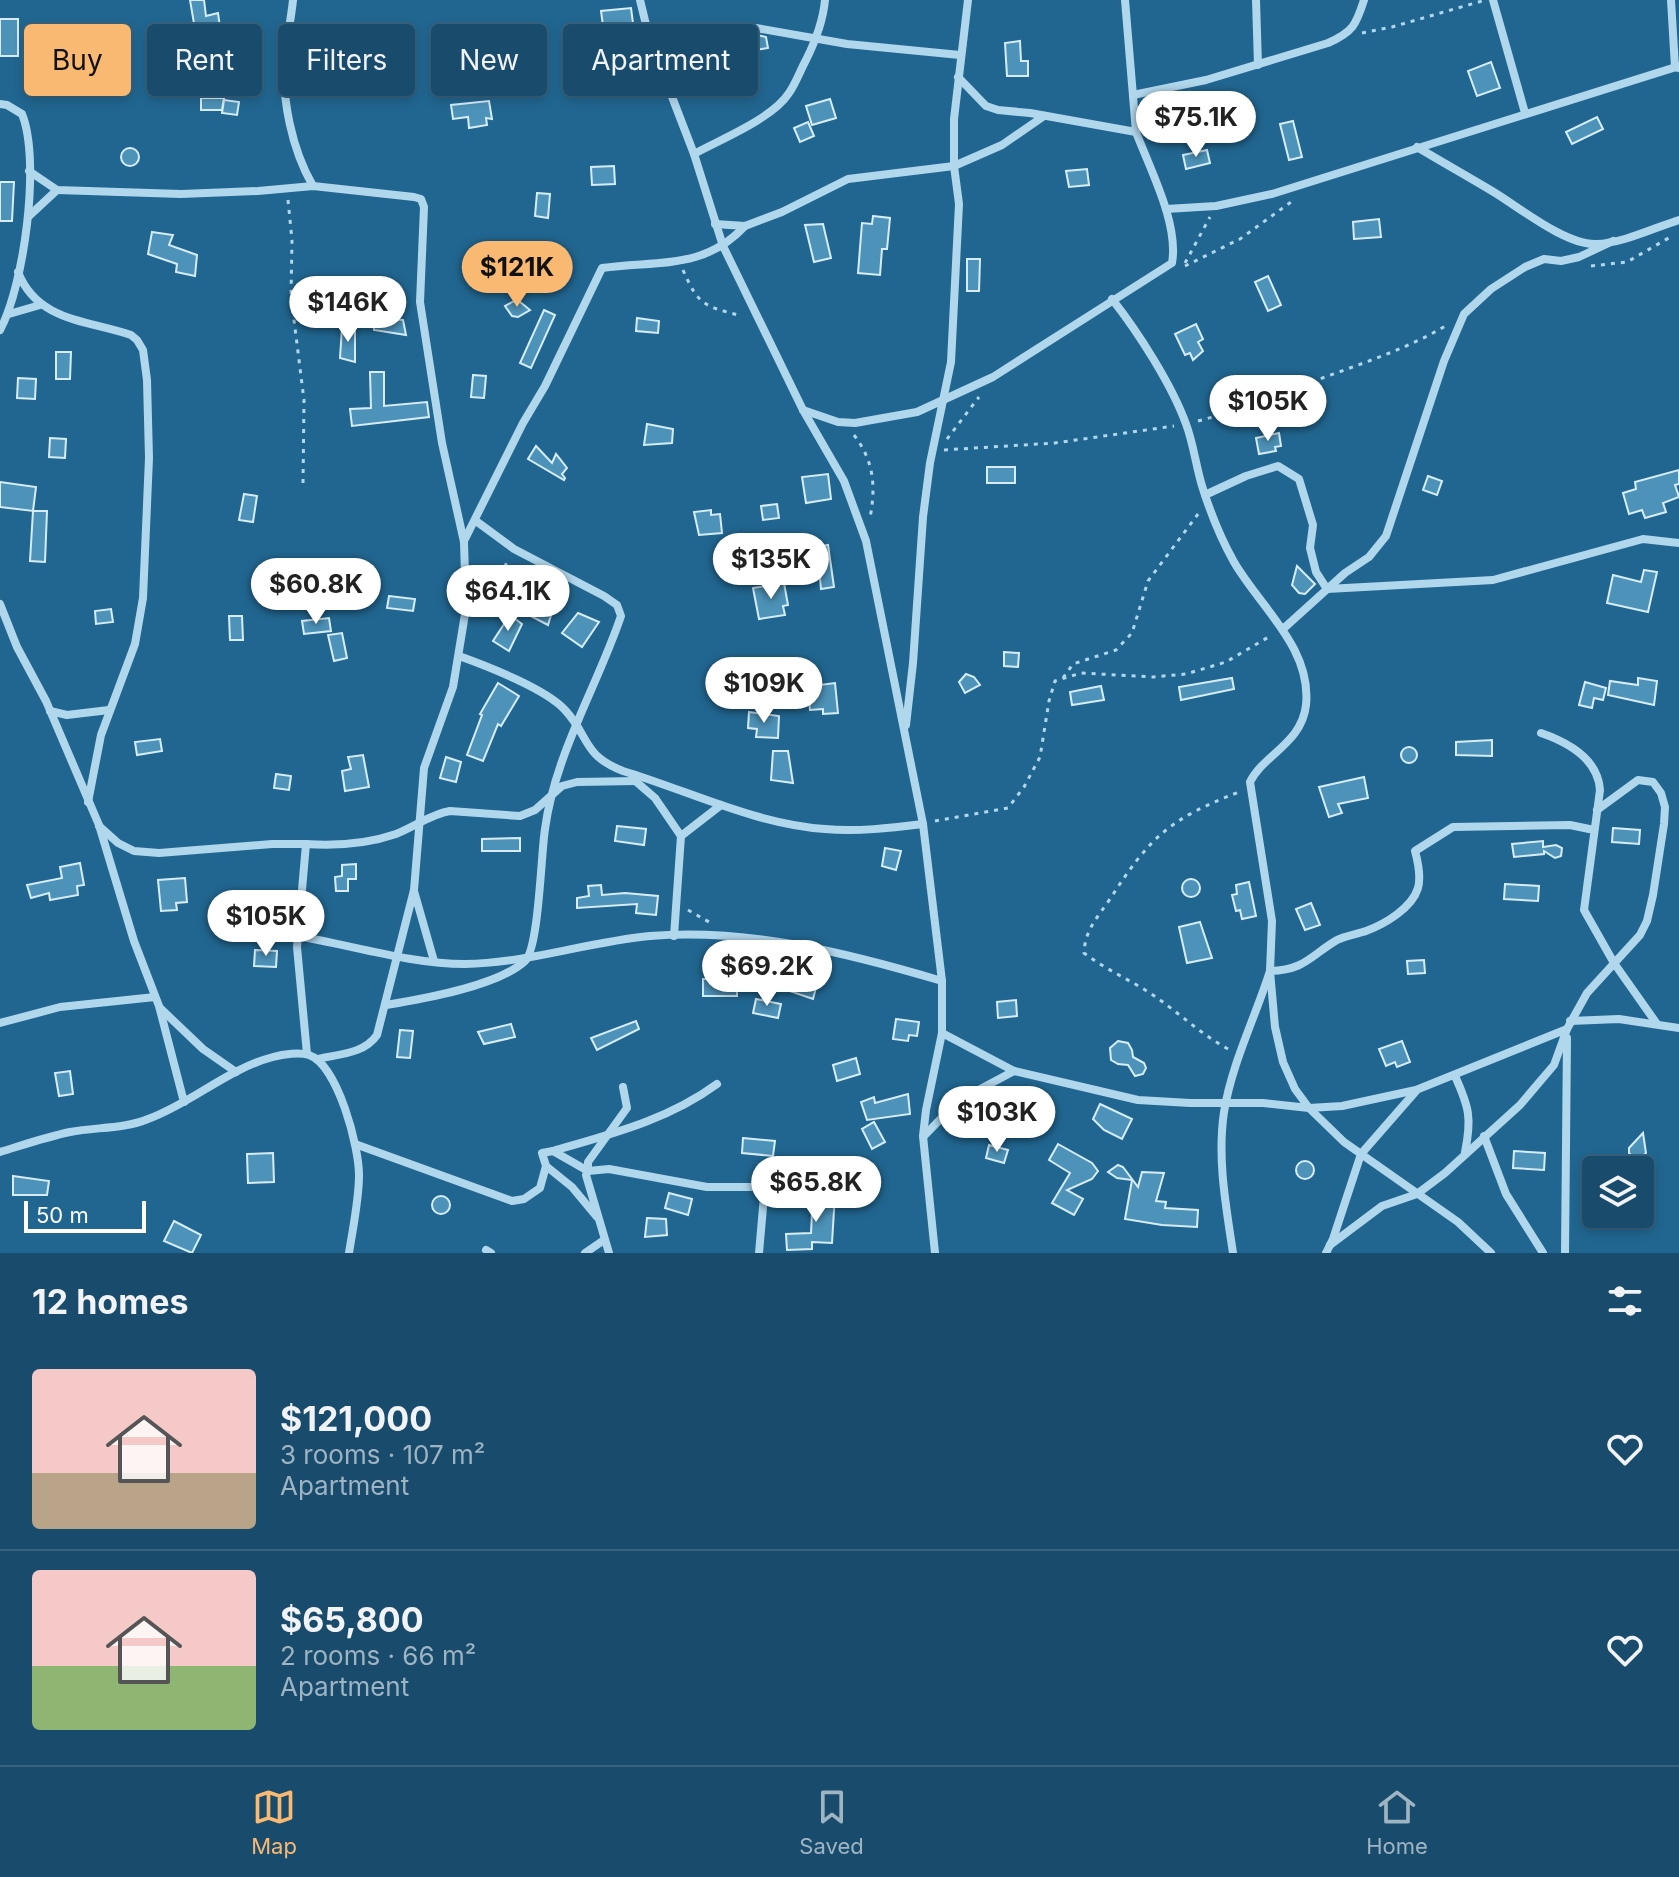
<!DOCTYPE html>
<meta charset="utf-8">
<style>
:root{--surface:#194c6c;--page:#225372;--text:#f1f3f6;--muted:#9fb4c2;--line:#37637f;--accent:#f9b972}
body{margin:0;font-family:Inter,sans-serif;background:var(--page);color:var(--text);height:100vh;display:flex;flex-direction:column;font-size:30px;white-space:nowrap}
*{box-sizing:border-box;margin:0}
p{font-size:26px;color:var(--muted)}
.icon{flex:none;width:44px;height:44px;fill:none;stroke:currentColor;stroke-width:2;stroke-linecap:round;stroke-linejoin:round}
.map{position:relative;height:1253px;overflow:hidden}
.side{display:flex;flex-direction:column;background:var(--surface);flex:1}
.side>*{flex:none}
.hud{position:absolute;left:24px;top:24px;width:800px;height:72px;display:flex;gap:16px}
.buttons{position:absolute;left:1582px;top:1156px;display:grid;gap:16px}
.buttons a{display:grid;place-items:center;width:72px;height:72px;border-radius:8px;background:var(--surface);box-shadow:0 4px 12px #0003,0 0 0 2px var(--line);font-size:40px}
.scale{position:absolute;left:24px;bottom:20px;width:122px;box-sizing:border-box;padding-left:8px;border:4px solid #fff;border-top:0;font-size:22px;line-height:28px;white-space:nowrap;color:#fff;-webkit-text-stroke:6px #216690;paint-order:stroke}
.price{position:absolute;translate:-50% -68px;padding:0 18px;border-radius:28px;background:#fff;color:#222;font-size:26px;line-height:52px;filter:drop-shadow(0 2px 4px #0008)}
.price::after{content:'';position:absolute;left:50%;top:48px;width:24px;height:18px;margin-left:-12px;background:inherit;clip-path:polygon(0 0,100% 0,50% 100%)}
.price.selected{background:var(--accent);color:#111}
ul{padding:0;list-style:none}
li{display:flex;align-items:center;gap:24px;height:200px;padding:0 32px}
li+li{border-top:2px solid var(--line)}
li span{display:grid;place-items:center;flex:none;width:224px;height:160px;border-radius:8px;color:#555}
li>.icon{margin-inline-start:auto}
span .icon{width:96px;height:96px;fill:#fffc;stroke-width:1}
li b{font-size:34px}
h2{display:flex;justify-content:space-between;align-items:center;height:96px;padding:0 32px;font-size:34px}
.chip{padding:0 28px;border-radius:8px;background:var(--surface);box-shadow:0 4px 12px #0003,0 0 0 2px var(--line);font-size:28px;line-height:72px}
.chip.selected{background:var(--accent);color:#111}
.menu{display:flex;justify-content:space-around;align-items:center;height:112px;border-top:2px solid var(--line);background:var(--surface);font-size:22px;color:var(--muted)}
.menu a{display:grid;justify-items:center;gap:4px}
.menu .selected{color:var(--accent)}
.map>svg:first-child{display:block}
.building{fill:#4d92b8;stroke:#d6edf9;stroke-width:2}
.lines{fill:none;stroke-linecap:round;stroke-linejoin:round}
.path{stroke:#b1d7ed;stroke-width:3;stroke-dasharray:4 6;stroke-linecap:butt}
.street{stroke:#b1d7ed;stroke-width:8}
</style>
<div class="map">
<svg width="1679" height="1253" viewBox="0 0 1679 1253">
<rect width="100%" height="100%" fill="#216690"/>
<g class="building">
<polygon points="190,0 204,0 206,16 218,13 220,27 207,30 209,52 199,53"/>
<polygon points="631,8 633,23 603,26 601,11"/>
<rect x="0" y="19" width="18" height="37"/>
<polygon points="757,35 766,37 768,48 742,52 740,38"/>
<polygon points="1020,41 1021,61 1028,61 1028,76 1007,76 1005,43"/>
<polygon points="1491,62 1500,88 1477,96 1468,71"/>
<polygon points="201,98 224,98 222,110 201,110"/>
<polygon points="830,99 836,118 812,125 806,106"/>
<polygon points="224,100 239,102 237,115 222,113"/>
<polygon points="489,101 492,119 486,118 487,125 469,128 468,117 453,119 451,105"/>
<polygon points="1597,117 1603,129 1572,144 1566,132"/>
<polygon points="1293,121 1302,157 1289,160 1280,124"/>
<polygon points="808,122 814,136 800,142 794,128"/>
<circle cx="130" cy="157" r="9"/>
<polygon points="1207,150 1210,163 1186,169 1183,155"/>
<polygon points="614,166 615,184 592,185 591,167"/>
<polygon points="1087,169 1089,185 1069,187 1066,171"/>
<polygon points="0,182 14,182 12,221 0,221"/>
<polygon points="537,193 550,194 548,218 535,216"/>
<polygon points="873,216 890,218 887,249 882,249 880,275 858,273 862,223 872,224"/>
<polygon points="1379,219 1381,237 1354,239 1353,222"/>
<polygon points="823,224 831,258 814,262 805,225"/>
<polygon points="152,232 173,235 169,245 197,255 195,276 176,272 177,264 148,254"/>
<polygon points="967,259 980,259 979,291 967,291"/>
<polygon points="1268,276 1281,305 1268,311 1255,282"/>
<polygon points="514,301 520,302 530,310 518,317 512,316 505,306"/>
<polygon points="544,310 555,315 531,368 520,363"/>
<polygon points="373,317 403,320 406,335 374,330"/>
<polygon points="637,318 659,321 658,333 636,331"/>
<polygon points="1196,324 1203,339 1198,342 1203,351 1193,360 1190,353 1185,355 1175,334"/>
<polygon points="342,327 355,328 355,362 340,358"/>
<polygon points="56,352 71,352 70,379 56,379"/>
<polygon points="370,372 384,372 384,406 427,402 429,417 352,426 350,409 371,408"/>
<polygon points="473,375 486,376 484,398 471,397"/>
<polygon points="18,378 36,379 35,399 17,398"/>
<polygon points="647,424 673,429 672,443 644,445"/>
<polygon points="1279,433 1281,446 1275,447 1276,451 1259,454 1256,438"/>
<polygon points="50,438 66,439 65,458 49,457"/>
<polygon points="536,446 552,463 556,454 567,468 562,474 565,478 564,480 528,459"/>
<rect x="987" y="467" width="28" height="16"/>
<polygon points="1679,470 1679,484 1675,485 1679,497 1663,503 1666,512 1645,518 1642,510 1629,514 1623,493 1636,489 1635,482"/>
<polygon points="828,474 831,499 806,503 802,477"/>
<polygon points="1428,476 1442,481 1437,495 1423,490"/>
<polygon points="0,482 36,487 33,511 0,507"/>
<polygon points="244,494 257,496 253,522 239,520"/>
<polygon points="777,504 779,518 763,520 761,506"/>
<polygon points="711,510 711,515 720,514 722,533 699,535 694,512"/>
<polygon points="33,511 47,511 45,562 30,561"/>
<polygon points="828,545 834,587 821,589 817,547"/>
<polygon points="1297,566 1315,584 1305,594 1299,593 1292,585"/>
<polygon points="1644,570 1657,572 1648,612 1607,603 1613,575 1641,582"/>
<polygon points="784,583 788,605 783,606 785,615 759,619 753,588"/>
<polygon points="533,594 555,602 548,625 523,612"/>
<polygon points="389,596 415,599 413,611 387,608"/>
<polygon points="111,609 113,622 96,624 95,611"/>
<polygon points="578,613 599,622 582,647 562,633"/>
<polygon points="510,615 522,624 509,651 493,641"/>
<polygon points="229,616 242,616 243,640 230,640"/>
<polygon points="329,618 331,631 304,634 302,621"/>
<polygon points="342,633 347,658 334,661 328,635"/>
<polygon points="1004,652 1019,653 1018,667 1004,666"/>
<polygon points="966,674 974,677 980,685 965,693 959,682"/>
<polygon points="1232,678 1234,689 1181,700 1179,687"/>
<polygon points="1638,678 1657,681 1654,705 1608,695 1610,681 1638,685"/>
<polygon points="1585,682 1606,688 1603,700 1594,698 1592,708 1579,705"/>
<polygon points="498,683 519,696 501,726 498,724 483,761 467,755 482,715 480,714"/>
<polygon points="835,683 838,713 823,714 823,709 810,710 808,690 820,689 819,685"/>
<polygon points="1101,686 1104,700 1072,705 1070,692"/>
<polygon points="749,712 779,716 778,738 756,737 757,729 748,728"/>
<polygon points="160,739 162,751 137,755 135,742"/>
<polygon points="1492,740 1492,756 1456,755 1456,742"/>
<circle cx="1409" cy="755" r="8"/>
<polygon points="773,751 788,751 793,783 771,780"/>
<polygon points="363,755 369,787 345,791 342,771 351,769 348,757"/>
<polygon points="446,757 461,762 456,782 440,778"/>
<polygon points="276,774 291,776 289,790 274,788"/>
<polygon points="1364,777 1368,798 1338,804 1342,813 1329,817 1319,787"/>
<polygon points="617,826 646,829 644,845 615,841"/>
<polygon points="1613,828 1640,830 1639,844 1612,842"/>
<polygon points="520,838 520,851 482,851 482,839"/>
<polygon points="1543,841 1543,847 1556,845 1562,848 1561,856 1555,858 1544,851 1544,854 1514,857 1512,844"/>
<polygon points="885,848 901,851 896,870 882,866"/>
<polygon points="80,863 84,885 77,886 78,895 50,900 49,893 31,898 27,885 62,878 60,867"/>
<polygon points="356,864 356,879 348,879 348,891 336,891 335,877 342,876 342,865"/>
<polygon points="185,878 187,902 176,903 177,910 161,911 158,880"/>
<circle cx="1191" cy="888" r="9"/>
<polygon points="1249,882 1256,916 1242,919 1240,910 1236,911 1232,895 1237,894 1236,885"/>
<polygon points="1505,884 1539,886 1538,901 1504,899"/>
<polygon points="601,885 602,895 625,893 658,896 656,915 636,913 637,904 577,908 577,898 589,896 588,886"/>
<polygon points="1311,903 1320,925 1305,930 1296,909"/>
<polygon points="1200,922 1212,958 1187,963 1179,927"/>
<polygon points="255,950 277,951 276,967 254,966"/>
<polygon points="1424,960 1425,973 1408,974 1407,961"/>
<polygon points="785,974 817,984 813,999 781,988"/>
<rect x="703" y="979" width="34" height="17"/>
<polygon points="756,999 781,1004 778,1018 753,1013"/>
<polygon points="1016,1000 1017,1016 998,1018 997,1002"/>
<polygon points="896,1019 919,1022 917,1036 909,1035 908,1041 893,1039"/>
<polygon points="636,1021 639,1029 597,1050 591,1038"/>
<polygon points="511,1024 515,1037 484,1044 478,1032"/>
<polygon points="400,1030 413,1031 410,1058 397,1057"/>
<polygon points="1118,1041 1128,1043 1132,1050 1133,1057 1144,1063 1146,1068 1143,1074 1135,1076 1128,1065 1118,1064 1111,1060 1110,1048"/>
<polygon points="1402,1041 1410,1062 1397,1067 1395,1062 1386,1066 1379,1049"/>
<polygon points="856,1058 860,1074 837,1081 833,1065"/>
<polygon points="70,1071 73,1094 59,1096 55,1073"/>
<polygon points="908,1094 910,1114 867,1120 861,1102 874,1097 875,1103"/>
<polygon points="1100,1104 1132,1119 1122,1139 1104,1130 1093,1119"/>
<polygon points="874,1122 885,1142 872,1149 862,1129"/>
<polygon points="1643,1133 1646,1153 1640,1159 1635,1159 1629,1153 1629,1148"/>
<polygon points="743,1138 775,1141 773,1156 742,1153"/>
<polygon points="1058,1144 1092,1163 1098,1171 1092,1179 1067,1190 1083,1199 1074,1215 1052,1203 1070,1173 1049,1160"/>
<polygon points="989,1145 1008,1150 1004,1163 986,1158"/>
<polygon points="1514,1151 1545,1153 1544,1170 1513,1168"/>
<polygon points="273,1153 274,1182 248,1183 247,1154"/>
<circle cx="1305" cy="1170" r="9"/>
<polygon points="1118,1165 1123,1167 1138,1187 1142,1172 1164,1173 1156,1201 1166,1202 1165,1208 1198,1210 1197,1227 1162,1225 1125,1219 1132,1180 1117,1178 1108,1172"/>
<polygon points="13,1176 49,1181 47,1195 13,1195"/>
<polygon points="876,1179 878,1191 862,1193 860,1181"/>
<polygon points="669,1193 692,1199 688,1215 665,1208"/>
<polygon points="813,1193 835,1194 832,1243 812,1242 812,1249 787,1250 786,1234 811,1233"/>
<circle cx="441" cy="1205" r="9"/>
<polygon points="647,1218 666,1219 667,1235 645,1237"/>
<polygon points="174,1221 201,1235 192,1253 164,1241"/>
</g>
<g class="lines">
<g class="path">
<polyline points="1362,33 1392,27 1482,1"/>
<polyline points="288,200 292,240 291,296 304,400 303,483"/>
<polyline points="1185,263 1210,217"/>
<polyline points="1185,266 1240,239 1291,202"/>
<polyline points="1591,266 1627,262 1672,236"/>
<path d="M 683,270 C 699,307 705,306 742,316"/>
<path d="M 1198,421 C 1247,408 1291,389 1339,372 C 1377,358 1412,346 1447,325"/>
<path d="M 854,435 C 874,461 876,486 870,518"/>
<polyline points="947,439 979,397"/>
<polyline points="944,450 1055,443 1174,426"/>
<polyline points="478,609 508,561"/>
<polyline points="1063,678 1073,664 1116,650 1132,633 1148,581 1198,514"/>
<polyline points="935,821 1008,808 1024,787 1040,757 1049,701 1055,681 1081,673 1153,677 1186,674 1226,662 1272,635"/>
<polyline points="688,910 709,922"/>
<path d="M 1228,1049 C 1199,1033 1177,1011 1150,993 C 1128,979 1105,969 1084,953 C 1085,930 1097,918 1110,899 C 1150,837 1169,819 1239,792"/>
</g>
<g class="street">
<path d="M 293,0 C 291,19 287,38 285,57 C 281,98 292,150 313,186"/>
<polyline points="640,0 649,37 694,154 723,246 803,410 844,481 866,541 923,824 942,981 942,1033 926,1110 923,1136 935,1253"/>
<polyline points="1125,0 1136,132"/>
<polyline points="1256,0 1258,65"/>
<polyline points="1493,0 1525,113"/>
<polyline points="1671,0 1675,67 1679,68"/>
<polyline points="649,37 668,46 756,28 847,44 960,55"/>
<path d="M 1133,95 L 1206,80 L 1328,43 C 1353,32 1356,25 1364,0"/>
<path d="M 0,104 L 7,105 L 22,114 C 41,161 24,286 0,330"/>
<path d="M 1417,147 C 1442,162 1467,176 1492,191 C 1519,207 1565,245 1596,244 C 1624,243 1653,228 1679,220"/>
<path d="M 694,154 C 721,139 772,119 789,93 C 796,83 800,71 806,60 C 816,40 823,22 825,0"/>
<path d="M 29,171 L 57,190 L 181,194 L 258,191 L 313,186 L 414,197 L 421,199 L 424,207 L 420,302 L 442,443 L 464,542 L 466,608 L 453,687 L 424,768 L 414,890 L 377,1035 C 364,1054 339,1054 317,1059"/>
<polyline points="1166,209 1216,206 1272,194 1679,66"/>
<polyline points="29,216 57,190"/>
<polyline points="715,224 745,226 782,212 848,179 954,166 1002,145 1044,116"/>
<path d="M 18,272 C 37,321 86,320 131,335 L 137,340 L 143,350 L 147,380 L 149,458 L 143,598 L 135,644 L 101,735 L 88,802"/>
<path d="M 1112,299 C 1138,332 1172,385 1186,424 C 1194,445 1196,468 1203,489 C 1211,514 1221,539 1234,562 C 1260,607 1312,648 1306,705 C 1302,743 1263,755 1250,782 L 1272,921 L 1270,971 L 1275,1027 L 1283,1062 L 1295,1089 L 1309,1108 L 1344,1142 L 1458,1222 L 1491,1253"/>
<polyline points="9,314 40,305"/>
<path d="M 803,410 L 838,422 L 855,423 L 917,412 L 993,377 L 1172,263 C 1179,224 1150,169 1136,132 L 1030,113 L 998,110 L 986,106 L 958,77"/>
<polyline points="1205,495 1246,476 1278,466 1299,479 1313,525 1310,548 1316,572 1327,589 1493,580 1643,539 1679,543"/>
<path d="M 464,541 L 523,423 L 545,386 L 602,268 C 656,260 703,271 745,226"/>
<polyline points="0,604 17,647 46,701 99,825 134,941 159,1006 184,1102"/>
<polyline points="1283,629 1345,573 1369,557 1386,536 1444,361 1464,314 1491,289 1525,267 1544,259 1561,261 1579,257 1613,241"/>
<path d="M 459,656 C 487,666 546,689 565,710 C 590,737 582,755 623,771 C 689,791 755,824 825,829 C 857,832 891,828 923,824"/>
<polyline points="50,711 67,715 109,710"/>
<polyline points="906,725 913,663 923,517 930,463 951,362 959,204 954,166 954,119 968,0"/>
<path d="M 1541,733 C 1567,742 1598,758 1600,790 L 1584,910 L 1614,963 L 1657,1024"/>
<polyline points="633,779 655,798 681,836 674,936"/>
<polyline points="99,826 118,843 134,851 159,853 272,844 306,844 297,947 307,1054"/>
<polyline points="681,836 721,805"/>
<path d="M 306,844 C 337,846 367,844 396,834 C 414,827 431,814 450,811 L 520,816 L 535,810 L 562,786 L 577,782 L 636,781"/>
<polyline points="414,891 434,961"/>
<path d="M 297,936 C 351,945 411,964 465,964 C 528,963 587,942 650,936 C 749,928 848,953 942,981"/>
<path d="M 386,1005 C 423,999 498,986 525,961 C 539,948 541,853 545,829 C 555,754 597,687 621,616 L 617,605 L 604,596 L 514,549 L 476,521"/>
<polyline points="160,1008 203,1049 236,1072"/>
<polyline points="1570,1021 1619,1019 1679,1028"/>
<polyline points="0,1023 60,1007 155,997"/>
<polyline points="942,1033 1014,1071 1138,1100 1190,1103 1263,1103 1309,1108 1342,1106 1416,1090 1567,1029 1587,993 1640,935 1647,921 1653,895 1664,824 1665,807 1661,793 1653,782 1638,780 1597,810"/>
<path d="M 1455,1076 C 1469,1107 1472,1118 1465,1152"/>
<polyline points="924,1136 958,1101 1014,1071"/>
<polyline points="1484,1136 1506,1194 1543,1253"/>
<polyline points="355,1144 512,1201 524,1199 540,1188 546,1166"/>
<path d="M 553,1151 C 611,1134 668,1120 717,1084"/>
<path d="M 0,1152 C 23,1145 46,1137 70,1132 C 96,1127 124,1129 148,1119 C 192,1103 227,1069 273,1057 C 283,1054 300,1052 309,1055 C 338,1065 359,1147 359,1175 C 359,1200 353,1227 349,1253"/>
<polyline points="597,1217 572,1187 546,1166 542,1153 553,1151 588,1171 609,1169 707,1187 756,1187 762,1190 764,1196 759,1253"/>
<polyline points="1330,1245 1382,1206 1417,1194 1445,1173 1520,1105 1554,1065 1567,1029"/>
<polyline points="486,1250 491,1253"/>
<polyline points="585,1253 604,1240"/>
<polyline points="609,1253 586,1175 588,1171 588,1162 627,1108 623,1087"/>
<path d="M 1233,1253 C 1226,1206 1217,1159 1224,1112 C 1232,1063 1255,1018 1270,971 C 1305,970 1310,956 1337,940 C 1345,936 1357,934 1366,931 C 1385,924 1412,908 1418,888 C 1421,877 1418,862 1415,851 L 1453,827 L 1570,825 L 1594,830"/>
<polyline points="1326,1253 1333,1239 1361,1154 1416,1091"/>
<polyline points="1565,1253 1567,1038"/>
</g>
</g>
</svg>
<div class="buttons">
<a><svg class="icon" aria-label="layers" viewBox="0 0 24 24"><path d="M12 4l9 5-9 5-9-5zM3 14l9 5 9-5"/></svg></a>
</div>
<div class="scale">50 m</div>
<b class="price" style="left:1196px;top:159px">$75.1K</b>
<b class="price selected" style="left:517px;top:309px">$121K</b>
<b class="price" style="left:348px;top:344px">$146K</b>
<b class="price" style="left:1268px;top:443px">$105K</b>
<b class="price" style="left:771px;top:601px">$135K</b>
<b class="price" style="left:316px;top:626px">$60.8K</b>
<b class="price" style="left:508px;top:633px">$64.1K</b>
<b class="price" style="left:764px;top:725px">$109K</b>
<b class="price" style="left:266px;top:958px">$105K</b>
<b class="price" style="left:767px;top:1008px">$69.2K</b>
<b class="price" style="left:997px;top:1154px">$103K</b>
<b class="price" style="left:816px;top:1224px">$65.8K</b>
<div class="hud">
<a class="chip selected">Buy</a>
<a class="chip">Rent</a>
<a class="chip">Filters</a>
<a class="chip">New</a>
<a class="chip">Apartment</a>
</div>
</div>
<section class="side">
<h2>12 homes<svg class="icon" aria-label="filters" viewBox="0 0 24 24"><path d="M4 7h16M4 17h16"/><circle cx="9" cy="7" r="2"/><circle cx="15" cy="17" r="2"/></svg></h2>
<ul>
<li><span style="background:linear-gradient(#f6c9c9 65%,#b9a48a 0)"><svg class="icon" aria-label="home" viewBox="0 0 24 24"><path d="M3 11l9-7 9 7M6 9v11h12V9"/></svg></span><div><b>$121,000</b><p>3 rooms · 107 m²</p><p>Apartment</p></div><svg class="icon" aria-label="heart" viewBox="0 0 24 24"><path d="M12 20l-8-8c-3-5 5-10 8-4 3-6 11-1 8 4z"/></svg></li>
<li><span style="background:linear-gradient(#f6c9c9 60%,#8fb573 0)"><svg class="icon" aria-label="home" viewBox="0 0 24 24"><path d="M3 11l9-7 9 7M6 9v11h12V9"/></svg></span><div><b>$65,800</b><p>2 rooms · 66 m²</p><p>Apartment</p></div><svg class="icon" aria-label="heart" viewBox="0 0 24 24"><path d="M12 20l-8-8c-3-5 5-10 8-4 3-6 11-1 8 4z"/></svg></li>
</ul>
</section>
<nav class="menu">
<a class="selected"><svg class="icon" aria-label="map" viewBox="0 0 24 24"><path d="M3 6l6-2 6 2 6-2v14l-6 2-6-2-6 2zM9 4v14M15 6v14"/></svg>Map</a>
<a><svg class="icon" aria-label="saved" viewBox="0 0 24 24"><path d="M7 4h10v16l-5-4-5 4z"/></svg>Saved</a>
<a><svg class="icon" aria-label="home" viewBox="0 0 24 24"><path d="M3 11l9-7 9 7M6 9v11h12V9"/></svg>Home</a>
</nav>
